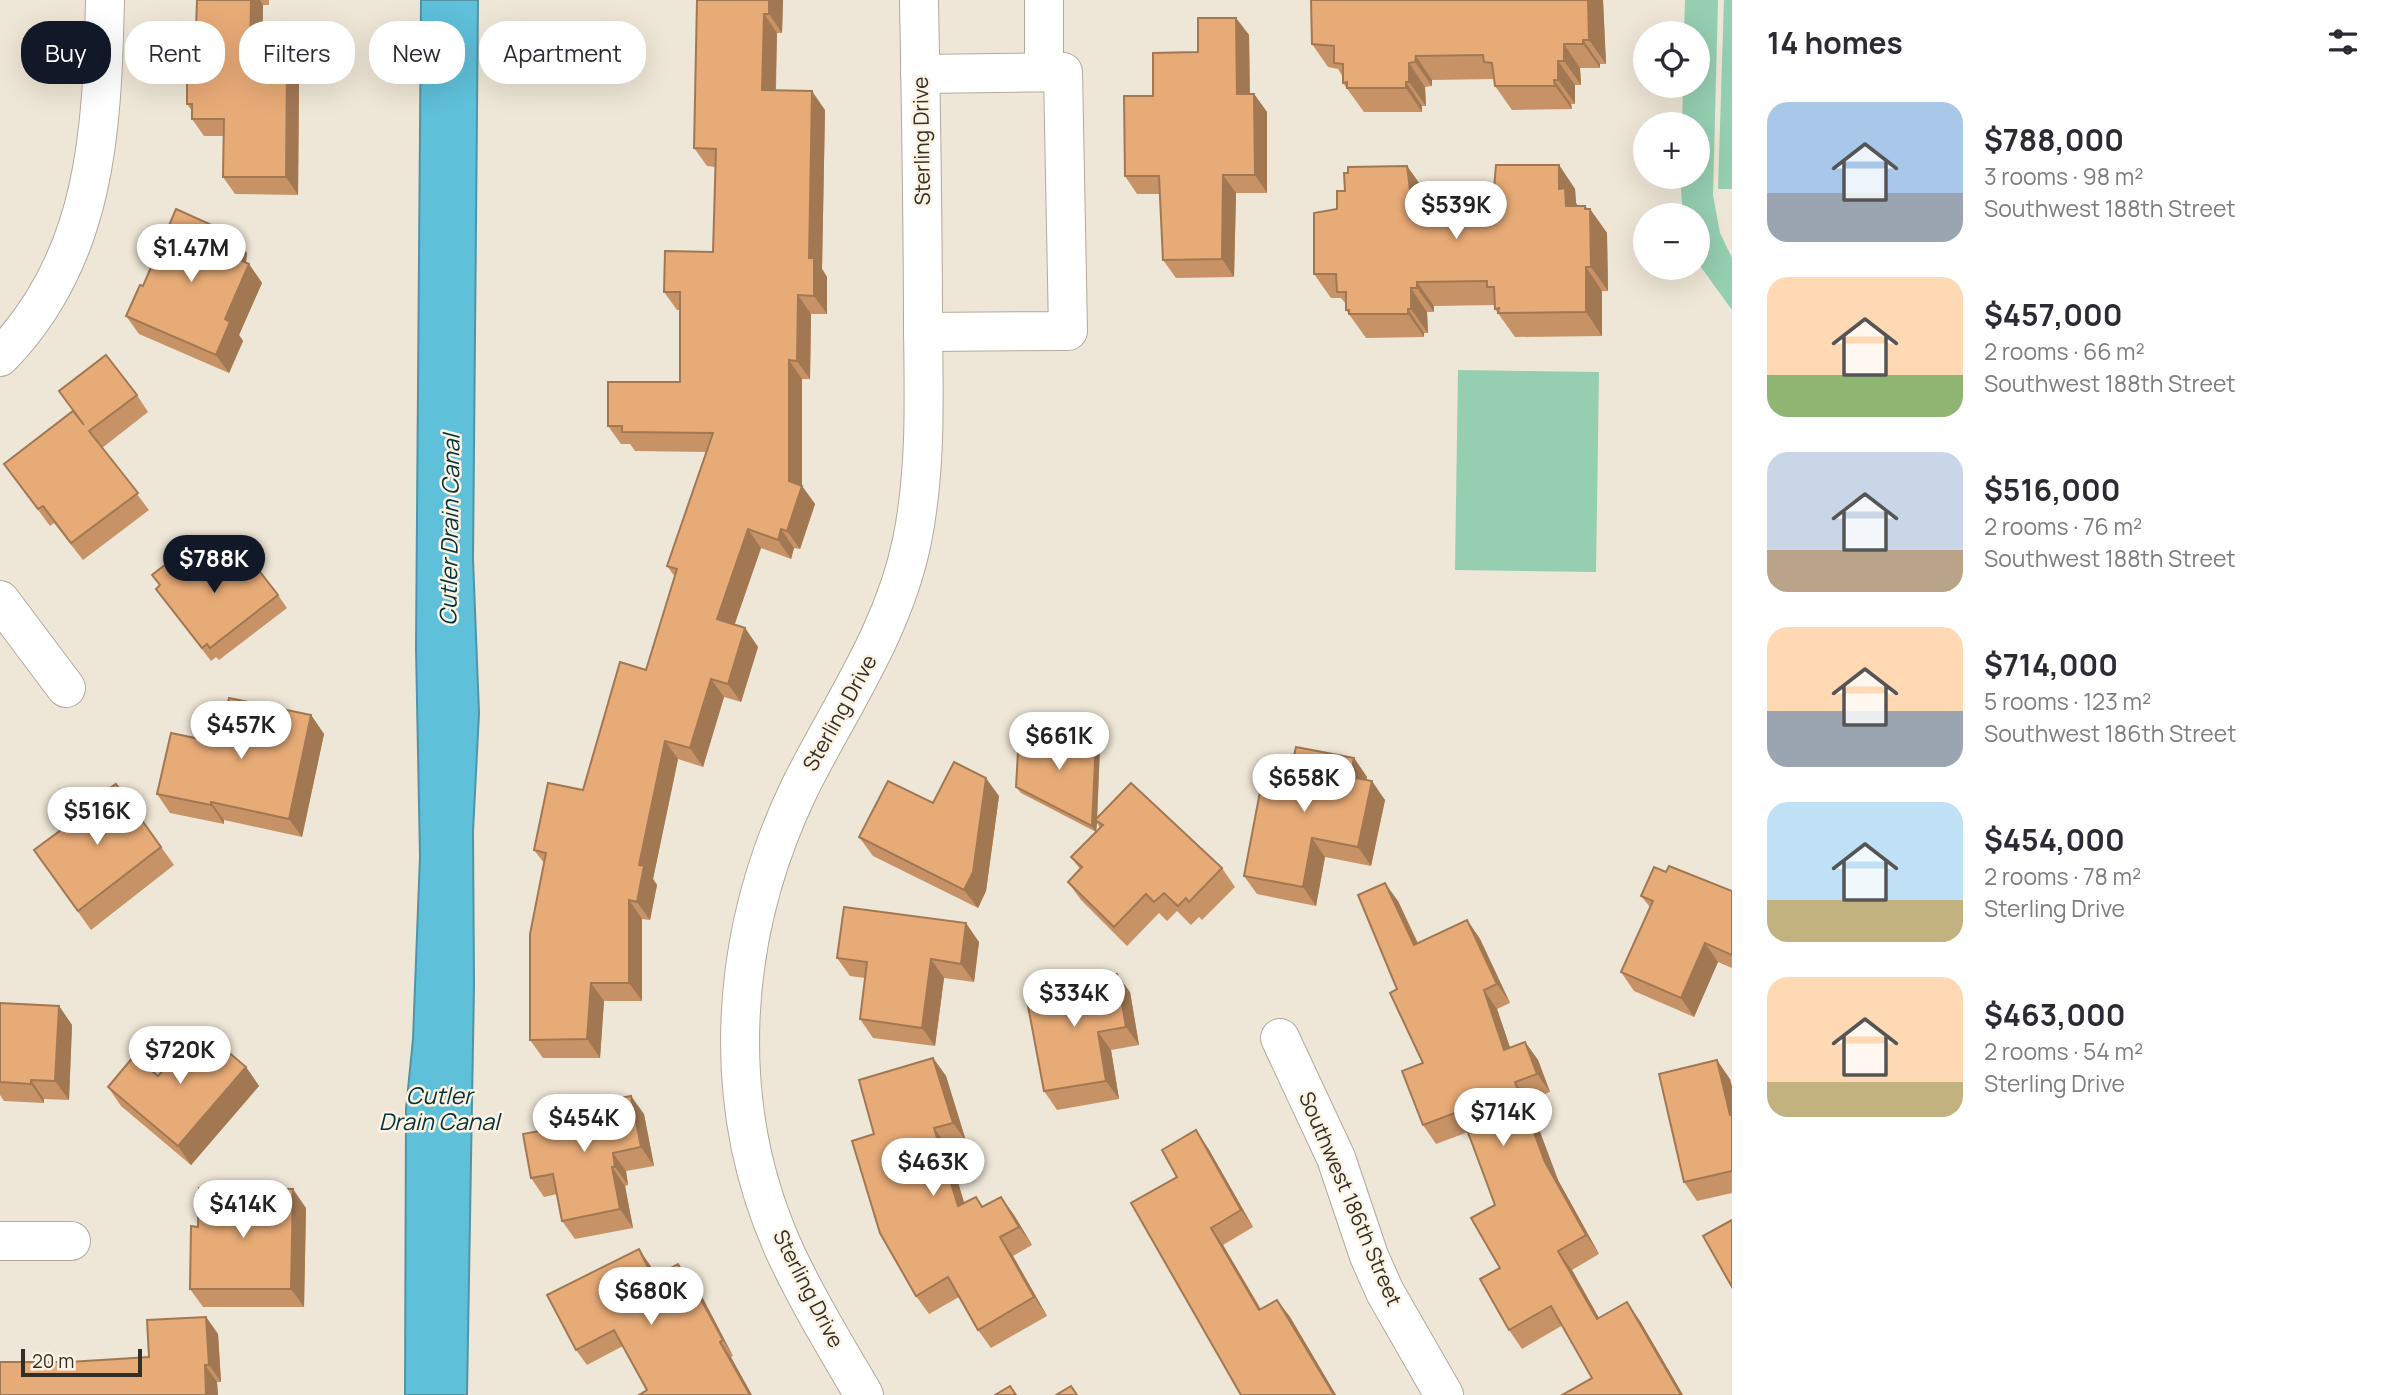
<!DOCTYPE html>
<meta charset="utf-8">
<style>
:root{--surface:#fff;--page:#f2f2f3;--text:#2b2b33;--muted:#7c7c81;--accent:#111827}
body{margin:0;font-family:Manrope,sans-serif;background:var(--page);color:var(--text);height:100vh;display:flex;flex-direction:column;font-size:26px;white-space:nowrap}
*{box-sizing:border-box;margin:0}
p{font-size:23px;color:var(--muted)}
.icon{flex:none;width:38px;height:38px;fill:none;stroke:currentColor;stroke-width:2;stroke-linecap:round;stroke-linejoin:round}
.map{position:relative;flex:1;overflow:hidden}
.sheet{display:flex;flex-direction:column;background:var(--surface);width:665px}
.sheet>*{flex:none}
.hud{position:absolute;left:21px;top:21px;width:665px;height:63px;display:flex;gap:14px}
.fabs{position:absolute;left:1633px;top:21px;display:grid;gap:14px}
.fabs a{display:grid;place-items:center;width:77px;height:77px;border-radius:50%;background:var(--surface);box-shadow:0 7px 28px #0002;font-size:35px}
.scale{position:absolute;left:21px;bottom:18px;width:121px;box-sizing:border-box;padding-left:7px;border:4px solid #322f29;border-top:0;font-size:19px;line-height:24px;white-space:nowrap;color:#322f29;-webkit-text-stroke:5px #fcf3e3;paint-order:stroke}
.price{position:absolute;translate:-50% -60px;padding:0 16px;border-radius:24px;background:#fff;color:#222;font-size:23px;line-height:46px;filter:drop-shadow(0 2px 4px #0008)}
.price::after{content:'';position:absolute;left:50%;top:42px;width:21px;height:16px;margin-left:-10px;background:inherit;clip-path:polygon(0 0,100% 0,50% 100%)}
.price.selected{background:var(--accent);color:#fff}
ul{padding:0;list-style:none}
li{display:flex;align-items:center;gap:21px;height:175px;padding:0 35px}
li span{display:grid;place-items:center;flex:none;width:196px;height:140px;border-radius:21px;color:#555}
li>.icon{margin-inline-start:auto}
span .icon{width:84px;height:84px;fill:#fffc;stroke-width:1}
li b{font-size:30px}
h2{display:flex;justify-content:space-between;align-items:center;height:84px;padding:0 35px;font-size:30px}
.chip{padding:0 24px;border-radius:28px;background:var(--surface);box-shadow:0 7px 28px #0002;font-size:24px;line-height:63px}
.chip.selected{background:var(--accent);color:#fff}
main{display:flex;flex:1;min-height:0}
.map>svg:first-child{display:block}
.green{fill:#95ceb1}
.water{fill:#5fc0da;stroke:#5294a5;stroke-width:2}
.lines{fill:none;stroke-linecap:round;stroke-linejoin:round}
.minor-casing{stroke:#b3aa9c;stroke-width:40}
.minor{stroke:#fff;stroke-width:38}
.wall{fill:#c79366;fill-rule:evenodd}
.shaded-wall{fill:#a27853}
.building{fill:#e7ab77;stroke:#a27853;stroke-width:2}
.labels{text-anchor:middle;stroke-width:5;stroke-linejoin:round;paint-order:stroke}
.street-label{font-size:21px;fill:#322f29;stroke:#fcf3e3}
.water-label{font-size:23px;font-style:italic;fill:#02323d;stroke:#fcf3e3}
</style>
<main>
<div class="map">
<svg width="1732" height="1395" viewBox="0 0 1732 1395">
<rect width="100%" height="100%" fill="#eee6d6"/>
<g class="green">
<polygon points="1685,0 1718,0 1713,195 1720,233 1732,258 1732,310 1698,263 1698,215 1683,215 1680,177 1698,177 1698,124 1682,124 1683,86 1698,86 1698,33 1684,33"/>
<polygon points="1724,0 1732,0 1732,189 1718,189"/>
<polygon points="1458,370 1599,372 1596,572 1455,570"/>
</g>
<polygon class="water" points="421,0 478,0 473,559 479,713 473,832 474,985 467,1395 405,1395 406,1109 413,1039 420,856 416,648"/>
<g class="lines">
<g class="minor-casing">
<g id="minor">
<polyline points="1044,72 1044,0"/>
<polyline points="920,74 1063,72 1068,331 923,332"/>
<path d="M 0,357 C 97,258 102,130 105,0"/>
<polyline points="0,600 66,688"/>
<polyline points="1280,1038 1336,1158 1369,1256 1385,1292 1444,1395"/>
<polyline points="0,1241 71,1241"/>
<path d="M 864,1395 C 837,1349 809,1303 786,1254 C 717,1104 729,934 800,787 C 841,705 893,633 912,541 C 926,471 924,401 923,330 C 923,220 921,110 919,0"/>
</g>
</g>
<use href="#minor" class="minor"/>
</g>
<g class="wall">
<polygon points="197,0 269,0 269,5 263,5 262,64 287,64 299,81 298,195 235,194 223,177 224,136 204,136 192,119 192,111 187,104 195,59"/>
<polygon points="697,0 783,0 782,33 777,33 776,91 825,110 822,269 827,277 827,314 811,314 810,379 802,379 802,486 815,504 800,549 794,548 791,559 761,548 734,625 745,628 758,647 741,702 724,697 703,767 678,759 653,879 657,885 650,920 642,919 642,1001 604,1001 600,1058 543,1058 530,1040 544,863 534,850 583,790 646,670 675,577 667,566 707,452 635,451 630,444 621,444 608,426 680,382 680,310 677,310 664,292 713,252 715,167 707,166 694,148"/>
<polygon points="1311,0 1603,0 1606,64 1600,64 1600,68 1580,68 1581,85 1575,85 1575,104 1571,104 1572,109 1512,110 1495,86 1494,79 1432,80 1432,86 1425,87 1426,106 1422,106 1422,112 1364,112 1343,83 1343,77 1338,69 1328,67 1312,44"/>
<polygon points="1236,18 1249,35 1250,94 1254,94 1267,112 1267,193 1236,193 1234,277 1176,278 1163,260 1160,194 1137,194 1125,176 1153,96"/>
<polygon points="1559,165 1575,189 1576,203 1578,206 1585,206 1588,209 1590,209 1607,233 1608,291 1602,291 1602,336 1515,337 1495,309 1494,305 1434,306 1434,312 1427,312 1428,333 1424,333 1424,337 1366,338 1346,310 1346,304 1341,298 1331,298 1314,274 1337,209 1345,191 1407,166 1424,190 1424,197 1486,197 1494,189"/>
<polygon points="247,253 246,263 249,264 262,283 239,335 243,341 229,373 139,334 126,316 143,286"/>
<polygon points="137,395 148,412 102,448 149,510 83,560 54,523 50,526 4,464"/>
<polygon points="152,575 198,578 278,595 287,608 219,660 216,657 211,661 156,589 160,586"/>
<polygon points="311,715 324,734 302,837 224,820 224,824 170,813 157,794 219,743"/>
<path d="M 1100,746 L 1097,818 L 1222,868 L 1235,887 L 1202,920 L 1199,917 L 1191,925 L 1177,911 L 1167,921 L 1159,913 L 1127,946 L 1081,900 L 1068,882 L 1080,869 L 1071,857 L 1096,832 L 1021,793 L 1016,787 ZM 1097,823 L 1100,828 L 1096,832 Z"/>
<polygon points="1354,758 1367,777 1366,780 1385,800 1371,866 1325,857 1316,906 1257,894 1244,876 1292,765"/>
<polygon points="116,784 174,865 91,930 34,850 65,827"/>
<polygon points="999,796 986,891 978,908 873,856 859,837 933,803"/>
<polygon points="1666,872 1732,891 1732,968 1718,962 1694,1017 1634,991 1621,972 1650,907 1641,896"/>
<polygon points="1398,901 1418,943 1467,920 1480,939 1510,1003 1497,1009 1510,1048 1525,1042 1538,1060 1550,1092 1528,1100 1558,1180 1599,1254 1572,1270 1599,1318 1640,1321 1683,1395 1562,1395 1592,1378 1563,1325 1522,1349 1509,1330 1500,1268 1495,1205 1468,1132 1436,1144 1423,1125 1423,1063 1397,989"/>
<polygon points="979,942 974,982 944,978 935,1046 873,1038 860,1019 865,978 850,976 837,958"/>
<polygon points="1130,992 1139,1045 1111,1050 1119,1099 1057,1110 1044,1091"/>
<polygon points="0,1003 59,1006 72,1025 69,1100 44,1099 44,1103 4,1101 0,1095"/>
<polygon points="933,1058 946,1076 966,1141 947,1146 964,1203 976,1197 983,1207 1001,1197 1014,1215 1032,1245 1013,1256 1047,1316 991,1348 978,1330 959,1297 929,1314 916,1296 874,1134"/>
<polygon points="246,1067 259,1086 191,1165 121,1106 108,1087 158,1076"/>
<polygon points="1730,1079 1732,1087 1732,1193 1697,1201 1684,1182"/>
<polygon points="644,1114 654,1166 626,1171 628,1185 625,1186 633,1228 575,1239 562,1221 557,1194 544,1197 531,1178"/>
<polygon points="1208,1148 1253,1227 1223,1245 1261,1309 1277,1300 1290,1317 1336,1395 1241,1395 1177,1177"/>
<polygon points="306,1208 304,1307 203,1307 190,1289 198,1227"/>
<polygon points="650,1265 656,1276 685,1275 698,1289 733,1356 647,1390 623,1346 587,1365 576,1350"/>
<polygon points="206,1317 218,1334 221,1382 217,1382 218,1395 0,1395 69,1362 149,1357"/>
</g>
<g class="shaded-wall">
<polygon points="251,0 260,0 263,5 262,81 250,64"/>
<polygon points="769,0 783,0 782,33 769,14"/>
<polygon points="1588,0 1603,0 1606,64 1589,40"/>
<polygon points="764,14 777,33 775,109 762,90"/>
<polygon points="1236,18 1249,35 1250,112 1237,94"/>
<polygon points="1583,40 1600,64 1600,68 1583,44"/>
<polygon points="1564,44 1580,68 1581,85 1564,61"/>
<polygon points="1416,56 1432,80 1432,86 1415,62"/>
<polygon points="1558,61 1575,85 1575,104 1558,80"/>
<polygon points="1409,63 1425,87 1426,106 1409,82"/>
<polygon points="287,64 299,81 298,195 286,177"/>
<polygon points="1554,80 1571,104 1572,109 1555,86"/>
<polygon points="1406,82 1422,106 1422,112 1406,88"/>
<polygon points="812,91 825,110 822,269 827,277 827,314 814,296 809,258"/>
<polygon points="1254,94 1267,112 1267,193 1255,175"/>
<polygon points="1559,165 1575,189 1576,203 1582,212 1566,206 1559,189"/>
<polygon points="1407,166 1424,190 1426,211 1410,190"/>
<polygon points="1223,175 1236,193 1234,277 1222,259"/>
<polygon points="1585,206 1591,213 1590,209 1607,233 1608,291 1591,267"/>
<polygon points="234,235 247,253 244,275 231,256"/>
<polygon points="249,264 262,283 239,335 243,341 229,373 216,355 225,319"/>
<polygon points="1586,267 1602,291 1602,336 1586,312"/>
<polygon points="1417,282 1434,306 1434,312 1417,288"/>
<polygon points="1411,288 1427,312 1428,333 1411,309"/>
<polygon points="798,295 811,314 810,379 797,361"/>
<polygon points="1408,309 1424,333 1424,337 1408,314"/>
<polygon points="789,360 802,379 802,487 802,486 815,504 800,549 787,531 789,481"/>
<polygon points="748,529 761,548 730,638 717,619"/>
<polygon points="781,529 794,548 791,559 778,540"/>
<polygon points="745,628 758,647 741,702 728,684"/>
<polygon points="711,679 724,697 703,767 690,748"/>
<polygon points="311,715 324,734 302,837 289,819"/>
<polygon points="1096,739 1100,746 1097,821 1095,820 1097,823 1096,833 1092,826"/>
<polygon points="665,741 678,759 653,879 657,885 650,920 637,902 639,865"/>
<polygon points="1354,758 1367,777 1363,796 1350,777"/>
<polygon points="986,778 999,796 986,891 978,908 964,890"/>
<polygon points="1372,781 1385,800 1371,866 1358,847"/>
<polygon points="211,802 224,820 224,824 211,805"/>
<polygon points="1312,838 1325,857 1316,906 1303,887"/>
<polygon points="1385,883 1398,901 1427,964 1414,945"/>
<polygon points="629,900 642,919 642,1001 629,983"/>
<polygon points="1467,920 1480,939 1510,1003 1497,984"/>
<polygon points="966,923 979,942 974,982 961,964"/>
<polygon points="1705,943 1718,962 1694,1017 1681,998"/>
<polygon points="931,959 944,978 935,1046 922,1028"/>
<polygon points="1117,974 1130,992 1139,1045 1126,1027"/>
<polygon points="591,983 604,1001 600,1058 587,1039"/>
<polygon points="1484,990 1497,1009 1517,1068 1504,1050"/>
<polygon points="59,1006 72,1025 69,1100 55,1081"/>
<polygon points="1098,1032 1111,1050 1119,1099 1106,1081"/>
<polygon points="1525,1042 1538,1060 1550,1092 1537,1074"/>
<polygon points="933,1058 946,1076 966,1141 953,1123"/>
<polygon points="1717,1060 1730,1079 1732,1087 1732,1118 1730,1115"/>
<polygon points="246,1067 259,1086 191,1165 178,1146"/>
<polygon points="31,1080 44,1099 44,1103 31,1084"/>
<polygon points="1515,1082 1528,1100 1558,1180 1599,1254 1586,1235 1545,1162"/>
<polygon points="631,1096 644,1114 654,1166 641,1147"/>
<polygon points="934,1128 947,1146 971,1225 958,1206"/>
<polygon points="1196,1130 1208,1148 1253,1227 1241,1210"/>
<polygon points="613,1153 626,1171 628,1185 615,1167"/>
<polygon points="612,1167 625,1186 633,1228 620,1209"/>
<polygon points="293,1189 306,1208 304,1307 291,1289"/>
<polygon points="1001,1197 1014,1215 1032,1245 1019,1227"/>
<polygon points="1211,1228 1223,1245 1271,1328 1259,1310"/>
<polygon points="1000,1237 1013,1256 1047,1316 1034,1297"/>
<polygon points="639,1249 650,1265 664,1293 653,1278"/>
<polygon points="1558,1251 1572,1270 1610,1338 1597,1319"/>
<polygon points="687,1274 698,1289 733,1356 723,1340"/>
<polygon points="1277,1300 1290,1317 1336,1395 1334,1395"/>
<polygon points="1627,1302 1640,1321 1683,1395 1681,1395"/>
<polygon points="206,1317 218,1334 221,1382 209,1365"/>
<polygon points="720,1342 731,1357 752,1395 750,1395"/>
<polygon points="205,1365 217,1382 218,1395 206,1395"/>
</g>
<g class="building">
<polygon points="197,0 251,0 250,64 287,64 286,177 223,177 224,119 192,119 192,104 187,104 187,59 195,59"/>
<polygon points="697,0 769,0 769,14 764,14 762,90 812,91 809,258 814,258 814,296 798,295 797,361 789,360 789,481 802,486 787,531 781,529 778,540 748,529 717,619 745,628 728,684 711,679 690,748 665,741 639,865 644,866 637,902 629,900 629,983 591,983 587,1039 530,1040 530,934 546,853 534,850 548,783 583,790 620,662 646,670 677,569 667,566 713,433 622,432 622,426 608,426 608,382 680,382 680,292 664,292 665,251 713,252 716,149 694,148"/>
<polygon points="1311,0 1588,0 1589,40 1583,40 1583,44 1564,44 1564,61 1558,61 1558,80 1554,80 1555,86 1495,86 1492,63 1484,62 1483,55 1416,56 1415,62 1409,63 1409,82 1406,82 1406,88 1347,88 1347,82 1343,83 1343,64 1334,63 1334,46 1312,44"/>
<polygon points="1198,18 1236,18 1237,94 1254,94 1255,175 1223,175 1222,259 1163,260 1159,176 1125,176 1124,96 1153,96 1153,53 1198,52"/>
<polygon points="1496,165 1559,165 1559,189 1565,188 1566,206 1585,206 1585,209 1590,209 1591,267 1586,267 1586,312 1498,313 1499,308 1495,309 1494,287 1487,287 1487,281 1417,282 1417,288 1411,288 1411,309 1408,309 1408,314 1349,314 1349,310 1346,310 1346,292 1337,292 1336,274 1314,274 1314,213 1337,209 1337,191 1345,191 1344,173 1348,173 1348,167 1407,166 1410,190 1416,190 1416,197 1486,197 1485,189 1494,189"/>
<polygon points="176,209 234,235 231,256 249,264 225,319 230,322 216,355 126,316 140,285 143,286"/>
<polygon points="106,355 137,395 89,431 138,493 71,543 43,506 38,509 4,464 73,411 84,425 59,391"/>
<polygon points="240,546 278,595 210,648 207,644 202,648 156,589 160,585 152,575 179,554 198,578"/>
<polygon points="229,698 311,715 289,819 211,802 211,805 157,794 171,733 219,743"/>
<polygon points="1019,734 1096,739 1092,826 1016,787"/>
<polygon points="1296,747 1354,758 1350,777 1372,781 1358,847 1312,838 1303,887 1244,876 1266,760 1292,765"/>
<polygon points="954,762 986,778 973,872 964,890 859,837 888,781 933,803"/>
<polygon points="1131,783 1222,868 1189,902 1186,898 1178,906 1164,893 1154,902 1146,894 1114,927 1068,882 1082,867 1071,857 1103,825 1095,820"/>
<polygon points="116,784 161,847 78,911 34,850 65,827 61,822"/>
<polygon points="1669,866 1732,891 1732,955 1705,943 1681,998 1621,972 1653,901 1641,896 1654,867 1666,872"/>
<polygon points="1385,883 1414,945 1467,920 1497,984 1484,990 1504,1050 1525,1042 1537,1074 1515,1082 1545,1162 1586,1235 1558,1251 1597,1319 1627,1302 1681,1395 1562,1395 1592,1378 1551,1306 1509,1330 1480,1279 1500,1268 1471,1218 1495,1205 1460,1111 1423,1125 1402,1071 1423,1063 1390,993 1397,989 1358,895"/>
<polygon points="844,907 966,923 961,964 931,959 922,1028 860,1019 867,962 837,958"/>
<polygon points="1117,974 1126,1027 1098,1032 1106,1081 1044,1091 1025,990"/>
<polygon points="0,1003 59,1006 55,1081 31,1080 31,1084 0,1082"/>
<polygon points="200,1028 246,1067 178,1146 108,1087 134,1056 158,1076"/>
<polygon points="933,1058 953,1123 934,1128 958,1206 976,1197 982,1207 1001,1197 1019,1227 1000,1237 1034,1297 978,1330 948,1277 916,1296 880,1233 852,1141 874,1134 859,1080"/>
<polygon points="1717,1060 1730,1115 1732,1114 1732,1171 1684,1182 1659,1074"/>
<polygon points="631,1096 641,1147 613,1153 615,1167 612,1167 620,1209 562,1221 553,1174 531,1178 523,1134 545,1130 542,1113"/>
<polygon points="1196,1130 1241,1210 1211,1228 1259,1310 1277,1300 1334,1395 1241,1395 1131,1203 1177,1177 1162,1150"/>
<polygon points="199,1188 293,1189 291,1289 190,1289 191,1226 198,1227"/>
<polygon points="1732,1220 1732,1287 1703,1236"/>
<polygon points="639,1249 653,1278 678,1264 684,1275 687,1274 723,1340 720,1342 750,1395 639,1395 647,1390 614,1330 576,1350 547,1295"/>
<polygon points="206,1317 209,1365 205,1365 206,1395 0,1395 0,1362 69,1362 149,1357 147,1320"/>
<polygon points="1010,1386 1016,1395 995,1395"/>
<polygon points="1071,1386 1077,1395 1056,1395"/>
</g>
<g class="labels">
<g class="street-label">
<text transform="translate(922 141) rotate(-91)" y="7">Sterling Drive</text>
<text transform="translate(840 713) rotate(-61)" y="7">Sterling Drive</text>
<text transform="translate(1350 1199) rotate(67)" y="7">Southwest 186th Street</text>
<text transform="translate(808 1289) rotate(63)" y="7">Sterling Drive</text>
</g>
<g class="water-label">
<text transform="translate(450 530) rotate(-89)" y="8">Cutler Drain Canal</text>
<text x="439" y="1104">Cutler<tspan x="439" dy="26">Drain Canal</tspan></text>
</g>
</g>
</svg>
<div class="fabs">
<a><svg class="icon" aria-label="locate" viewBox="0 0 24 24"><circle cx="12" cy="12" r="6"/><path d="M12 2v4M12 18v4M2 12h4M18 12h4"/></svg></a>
<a>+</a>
<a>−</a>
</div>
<div class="scale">20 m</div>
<b class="price" style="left:1456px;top:241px">$539K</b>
<b class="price" style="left:191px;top:284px">$1.47M</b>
<b class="price selected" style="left:214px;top:595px">$788K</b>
<b class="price" style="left:241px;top:761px">$457K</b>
<b class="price" style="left:1059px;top:772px">$661K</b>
<b class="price" style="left:1304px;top:814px">$658K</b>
<b class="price" style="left:97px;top:847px">$516K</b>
<b class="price" style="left:1074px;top:1029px">$334K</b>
<b class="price" style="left:180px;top:1086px">$720K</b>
<b class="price" style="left:1503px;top:1148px">$714K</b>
<b class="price" style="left:584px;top:1154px">$454K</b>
<b class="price" style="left:933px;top:1198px">$463K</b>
<b class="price" style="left:243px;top:1240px">$414K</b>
<b class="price" style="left:651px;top:1327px">$680K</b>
<div class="hud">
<a class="chip selected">Buy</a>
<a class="chip">Rent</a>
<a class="chip">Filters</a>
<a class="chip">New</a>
<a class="chip">Apartment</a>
</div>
</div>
<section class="sheet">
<h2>14 homes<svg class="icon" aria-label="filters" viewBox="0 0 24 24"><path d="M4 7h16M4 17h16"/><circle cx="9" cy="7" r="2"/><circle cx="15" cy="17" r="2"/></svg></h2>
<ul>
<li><span style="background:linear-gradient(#a9c7e8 65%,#9aa5b1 0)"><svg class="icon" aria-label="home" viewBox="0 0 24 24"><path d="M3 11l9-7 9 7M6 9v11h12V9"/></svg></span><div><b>$788,000</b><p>3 rooms · 98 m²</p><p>Southwest 188th Street</p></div></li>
<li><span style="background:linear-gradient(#ffd9b3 70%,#8fb573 0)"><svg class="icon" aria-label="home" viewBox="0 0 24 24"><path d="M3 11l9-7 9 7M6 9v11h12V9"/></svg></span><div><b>$457,000</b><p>2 rooms · 66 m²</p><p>Southwest 188th Street</p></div></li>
<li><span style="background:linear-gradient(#c9d6e8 70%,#b9a48a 0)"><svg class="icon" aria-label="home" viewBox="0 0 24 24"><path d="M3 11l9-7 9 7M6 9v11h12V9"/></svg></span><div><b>$516,000</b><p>2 rooms · 76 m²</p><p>Southwest 188th Street</p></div></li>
<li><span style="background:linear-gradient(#ffd9b3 60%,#9aa5b1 0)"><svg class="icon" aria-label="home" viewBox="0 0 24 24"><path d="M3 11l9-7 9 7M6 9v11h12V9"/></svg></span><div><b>$714,000</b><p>5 rooms · 123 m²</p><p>Southwest 186th Street</p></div></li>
<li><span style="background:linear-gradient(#bfe0f5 70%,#c2b280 0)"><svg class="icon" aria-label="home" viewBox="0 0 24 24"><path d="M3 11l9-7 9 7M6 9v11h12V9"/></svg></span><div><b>$454,000</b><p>2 rooms · 78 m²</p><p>Sterling Drive</p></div></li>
<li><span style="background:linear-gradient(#ffd9b3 75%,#c2b280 0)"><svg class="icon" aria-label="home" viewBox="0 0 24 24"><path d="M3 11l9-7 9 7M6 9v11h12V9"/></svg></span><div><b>$463,000</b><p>2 rooms · 54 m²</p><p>Sterling Drive</p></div></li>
</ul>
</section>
</main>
